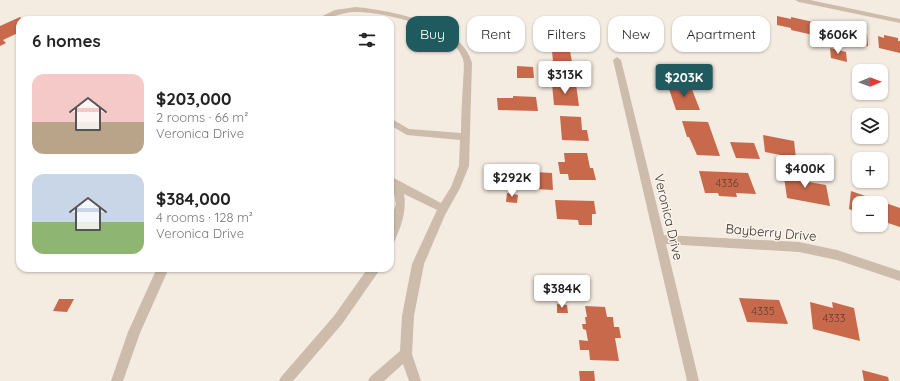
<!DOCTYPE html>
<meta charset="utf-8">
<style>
:root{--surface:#fff;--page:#f6f6f6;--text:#222;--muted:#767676;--accent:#1f5a5e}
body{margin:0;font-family:Quicksand,sans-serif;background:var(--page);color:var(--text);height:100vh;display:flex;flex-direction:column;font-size:15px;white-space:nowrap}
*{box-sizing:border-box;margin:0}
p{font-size:13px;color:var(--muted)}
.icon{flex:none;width:22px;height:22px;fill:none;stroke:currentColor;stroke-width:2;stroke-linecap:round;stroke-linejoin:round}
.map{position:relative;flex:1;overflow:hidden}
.panel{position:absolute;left:16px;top:16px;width:378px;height:256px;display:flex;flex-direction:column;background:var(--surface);border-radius:12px;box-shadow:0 1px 3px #0004}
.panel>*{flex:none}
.banner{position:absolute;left:406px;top:16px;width:380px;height:36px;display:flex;gap:8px}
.needle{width:26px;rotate:89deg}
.fabs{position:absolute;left:852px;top:64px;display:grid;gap:8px}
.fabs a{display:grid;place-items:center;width:36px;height:36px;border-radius:8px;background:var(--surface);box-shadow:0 1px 3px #0004;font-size:20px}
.price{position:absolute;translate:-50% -34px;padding:0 9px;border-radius:4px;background:#fff;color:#222;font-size:13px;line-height:26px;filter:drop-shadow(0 1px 2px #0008)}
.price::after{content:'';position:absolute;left:50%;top:24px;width:12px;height:9px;margin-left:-6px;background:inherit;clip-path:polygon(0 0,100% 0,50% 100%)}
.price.selected{background:var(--accent);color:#fff}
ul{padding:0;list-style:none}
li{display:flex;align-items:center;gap:12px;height:100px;padding:0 16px}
li span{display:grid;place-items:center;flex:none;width:112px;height:80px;border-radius:12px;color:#555}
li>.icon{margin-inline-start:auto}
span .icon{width:48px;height:48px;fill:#fffc;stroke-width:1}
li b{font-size:17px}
h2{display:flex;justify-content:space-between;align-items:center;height:48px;padding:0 16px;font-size:17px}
.pill{padding:0 14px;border-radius:12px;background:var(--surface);box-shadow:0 1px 3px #0004;font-size:14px;line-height:36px}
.pill.selected{background:var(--accent);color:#fff}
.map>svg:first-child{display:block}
.building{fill:#c8694b}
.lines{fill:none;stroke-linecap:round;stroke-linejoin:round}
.minor{fill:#cdbbac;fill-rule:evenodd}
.labels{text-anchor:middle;stroke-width:3;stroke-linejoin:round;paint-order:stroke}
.number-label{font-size:11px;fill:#5e3e33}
.street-label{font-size:13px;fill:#3b302b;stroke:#fbf5ee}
</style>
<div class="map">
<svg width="900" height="381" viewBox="0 0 900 381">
<rect width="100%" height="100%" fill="#f4ebe1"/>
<g class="building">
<polygon points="777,16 791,19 791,17 822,24 822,37 791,30 791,28 777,25"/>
<polygon points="20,17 23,20 20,20 20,32 3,40 6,43 0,46 0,26"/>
<polygon points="842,27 867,34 868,46 836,39 836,28 842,29"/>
<polygon points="884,35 898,38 898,41 900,41 900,53 879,48 878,36 884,38"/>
<polygon points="830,48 846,52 847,62 831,58"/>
<polygon points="552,51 570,51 572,62 577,62 579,71 554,71"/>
<polygon points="517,66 533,67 534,78 517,78"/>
<polygon points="552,84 576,84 579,106 554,105"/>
<polygon points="668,86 691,87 700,110 676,110"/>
<polygon points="513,96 536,97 538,111 498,110 497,98 513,98"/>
<polygon points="560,116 581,117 582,130 587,130 589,141 562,140"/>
<polygon points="682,121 708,122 720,156 697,155 689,137 687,137"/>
<polygon points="763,135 794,141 796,158 765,152"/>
<polygon points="730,142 754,143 760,159 736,158"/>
<polygon points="564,153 587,153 590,168 593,168 596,180 569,180 568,174 560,174 558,162 565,162"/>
<polygon points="786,169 802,172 803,181 826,185 830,206 787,198 784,177 788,178"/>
<polygon points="699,171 748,173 756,194 736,193 737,197 719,196 718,193 705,193"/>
<polygon points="534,172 552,173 553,190 535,189 535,187 528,187 528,174 534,174"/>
<polygon points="851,191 900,208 900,227 885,222 885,226 881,224 881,203 859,203 859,213 849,209"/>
<polygon points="507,193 518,195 517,203 506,202"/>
<polygon points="555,200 594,201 596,214 592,214 592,225 579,225 578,220 557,219"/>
<polygon points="739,298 779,300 788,324 747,322"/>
<polygon points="59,299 74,299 67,312 53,311"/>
<polygon points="810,302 833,308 832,302 854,308 860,341 813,329"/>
<polygon points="557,304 567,305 568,313 557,313"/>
<polygon points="585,306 605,307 607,317 613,317 614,327 619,327 621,338 615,338 619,361 590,360 589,350 580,350 579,340 588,341 586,330 583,329 582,324 586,324 585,317 587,317"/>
<polygon points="862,370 888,377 889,381 864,381"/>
<polygon points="579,371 594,371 595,381 580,381"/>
</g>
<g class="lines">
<g class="minor">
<polygon points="795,0 810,0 900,19 900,23 799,2"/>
<path d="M 356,7 C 392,11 462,23 472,63 L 469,166 L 460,188 L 445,215 L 424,264 L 414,316 L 412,354 L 421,381 L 409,381 L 403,364 L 384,381 L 368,381 L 370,377 L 400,351 L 402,316 L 412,264 L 437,210 L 404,194 C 407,210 401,228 394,242 L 390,244 L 390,224 L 396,204 L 393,187 L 390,185 L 390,176 L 441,203 L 451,187 L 459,166 L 460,140 L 407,135 L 390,125 L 390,118 L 409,129 L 461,133 C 461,117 462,100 463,84 C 463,76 465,67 463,59 C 454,28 385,12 356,12 C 340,12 329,20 314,20 L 335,10 Z"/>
<polygon points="617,57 621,60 664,235 799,242 837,250 900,271 900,281 837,260 799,252 666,244 699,381 687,381 613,60"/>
<polygon points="157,268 169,268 140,333 123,381 111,381 128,332"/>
<polygon points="368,268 381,268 342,324 293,381 279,381 281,377 334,316"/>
</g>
</g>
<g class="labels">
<g class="number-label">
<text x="727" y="187">4336</text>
<text x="763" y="315">4335</text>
<text x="834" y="322">4333</text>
</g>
<g class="street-label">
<text transform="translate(669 217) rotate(77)" y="5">Veronica Drive</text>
<text transform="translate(771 232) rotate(5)" y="5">Bayberry Drive</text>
</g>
</g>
</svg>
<div class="fabs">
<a><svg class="needle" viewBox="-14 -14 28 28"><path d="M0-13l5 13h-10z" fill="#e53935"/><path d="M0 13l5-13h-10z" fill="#767676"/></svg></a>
<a><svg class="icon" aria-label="layers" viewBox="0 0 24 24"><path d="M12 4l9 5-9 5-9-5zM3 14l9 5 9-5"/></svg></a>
<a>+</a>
<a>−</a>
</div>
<b class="price" style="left:838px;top:55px">$606K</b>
<b class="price" style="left:565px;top:95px">$313K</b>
<b class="price selected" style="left:684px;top:98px">$203K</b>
<b class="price" style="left:805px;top:189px">$400K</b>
<b class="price" style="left:512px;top:198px">$292K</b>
<b class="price" style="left:562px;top:309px">$384K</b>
<div class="banner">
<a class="pill selected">Buy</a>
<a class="pill">Rent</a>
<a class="pill">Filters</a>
<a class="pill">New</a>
<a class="pill">Apartment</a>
</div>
<section class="panel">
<h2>6 homes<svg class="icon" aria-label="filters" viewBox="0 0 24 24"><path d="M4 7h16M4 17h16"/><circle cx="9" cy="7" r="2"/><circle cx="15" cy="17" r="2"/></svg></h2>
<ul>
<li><span style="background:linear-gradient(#f6c9c9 60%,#b9a48a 0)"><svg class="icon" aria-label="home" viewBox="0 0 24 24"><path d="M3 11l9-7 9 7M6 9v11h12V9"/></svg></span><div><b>$203,000</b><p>2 rooms · 66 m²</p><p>Veronica Drive</p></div></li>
<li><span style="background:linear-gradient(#c9d6e8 60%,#8fb573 0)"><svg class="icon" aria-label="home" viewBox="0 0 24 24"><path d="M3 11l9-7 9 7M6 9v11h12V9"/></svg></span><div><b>$384,000</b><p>4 rooms · 128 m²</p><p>Veronica Drive</p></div></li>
</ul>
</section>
</div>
